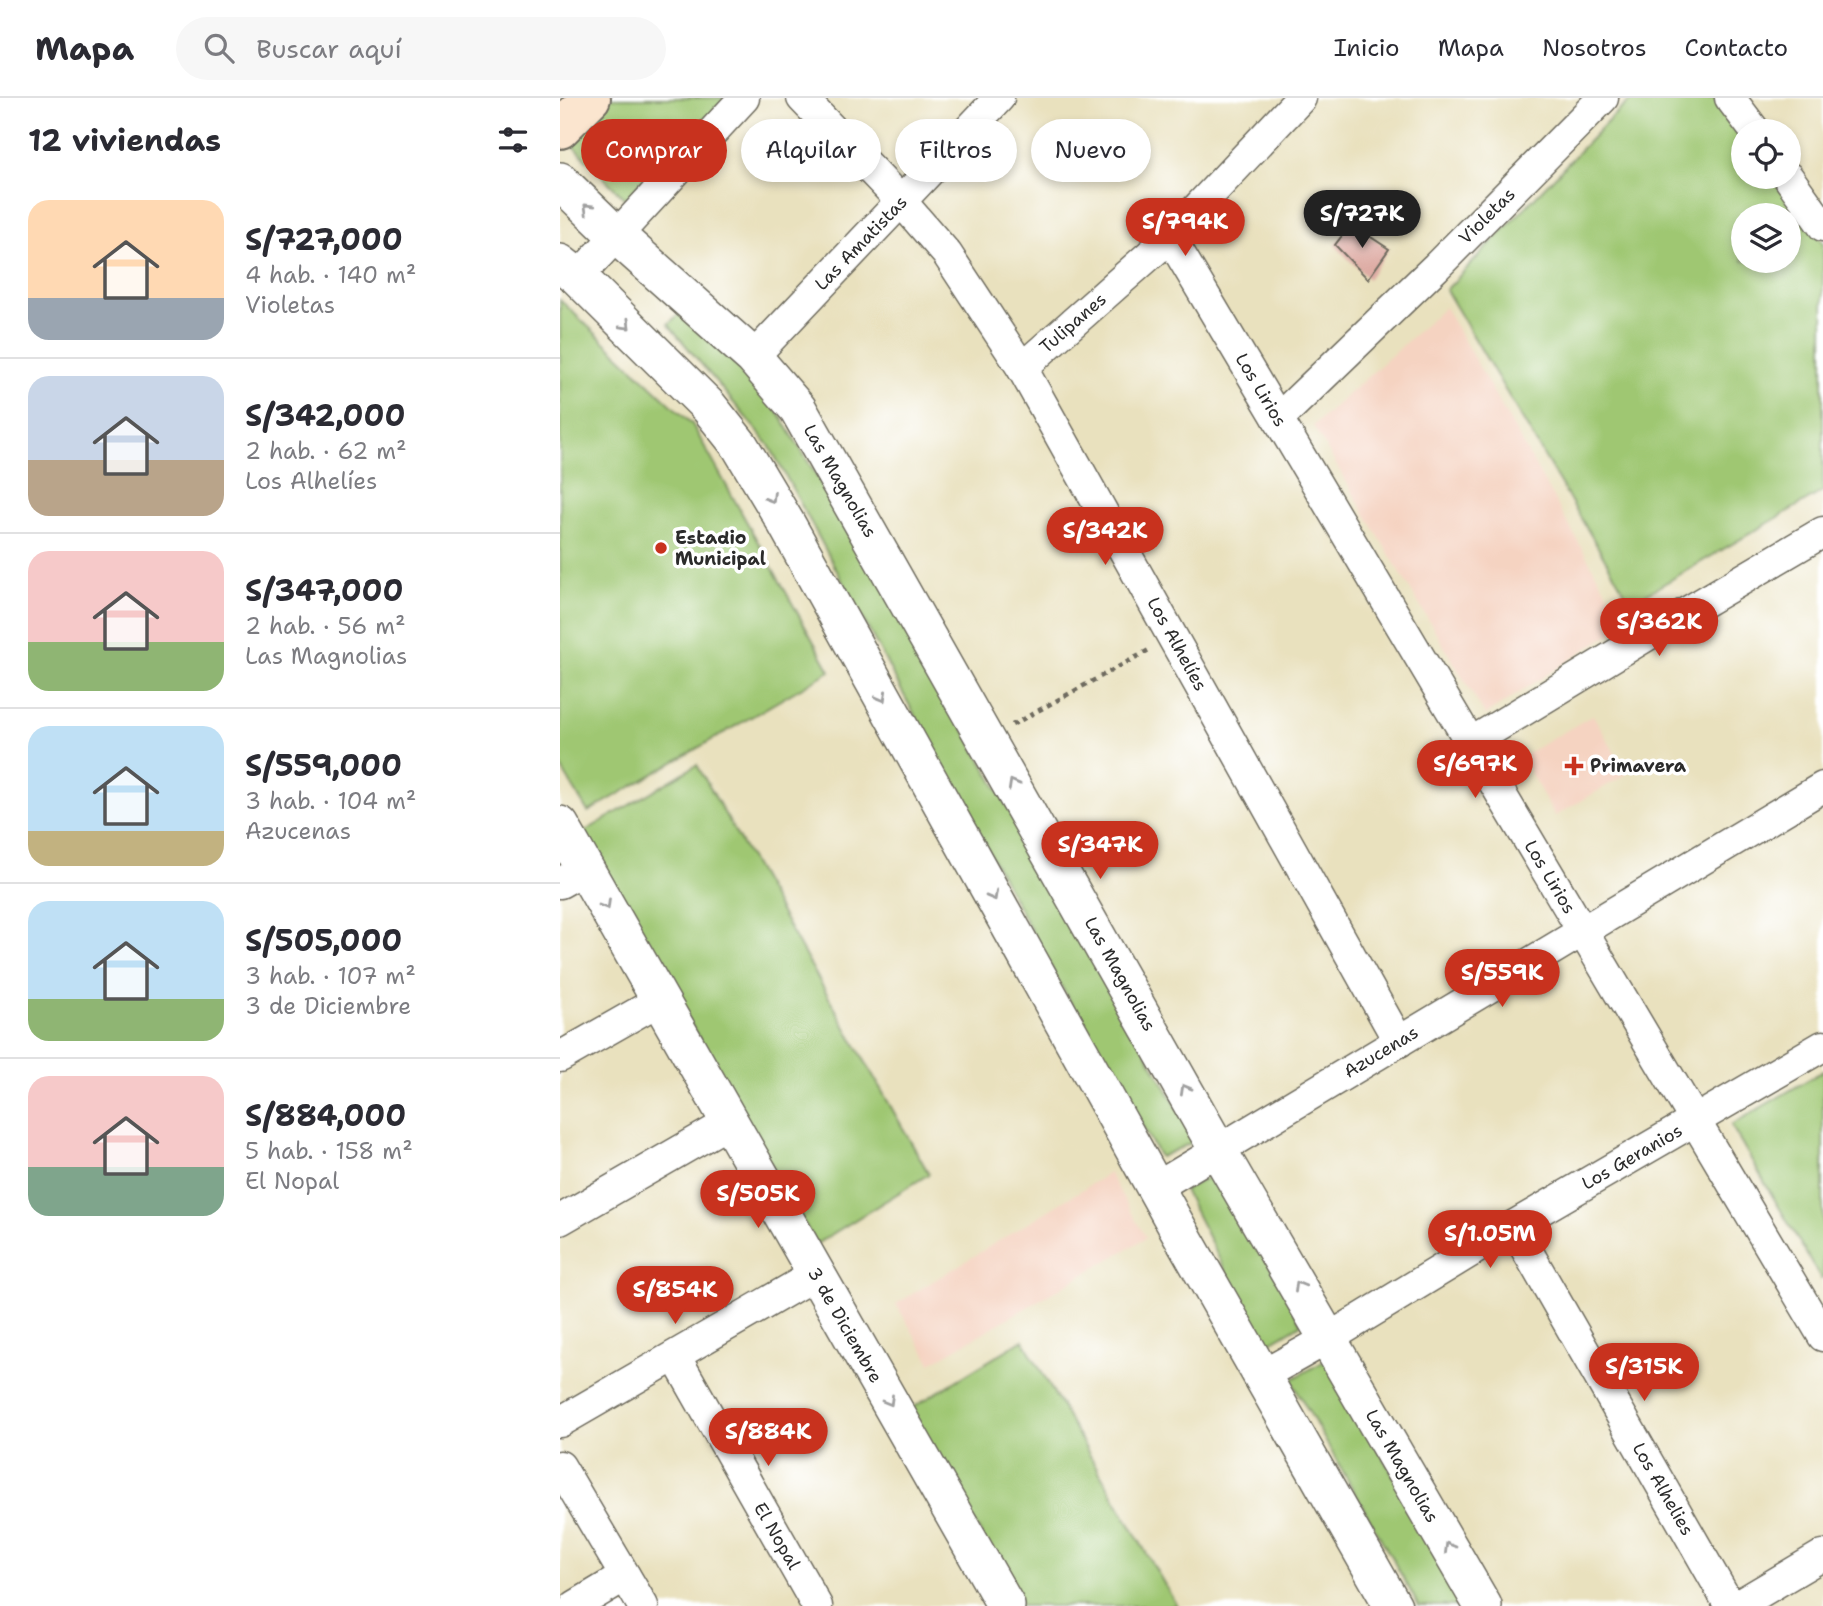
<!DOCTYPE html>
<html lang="es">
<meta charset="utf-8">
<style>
:root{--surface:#fff;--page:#f7f7f7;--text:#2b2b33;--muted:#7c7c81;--line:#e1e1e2;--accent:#c8321e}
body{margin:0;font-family:"Shantell Sans",sans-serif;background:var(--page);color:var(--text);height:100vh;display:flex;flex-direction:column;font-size:26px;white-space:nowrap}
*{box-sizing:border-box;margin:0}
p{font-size:23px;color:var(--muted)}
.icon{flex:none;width:38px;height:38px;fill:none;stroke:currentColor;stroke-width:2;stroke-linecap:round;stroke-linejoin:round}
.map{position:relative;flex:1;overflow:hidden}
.panel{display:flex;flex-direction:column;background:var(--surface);width:560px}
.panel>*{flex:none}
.banner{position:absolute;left:21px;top:21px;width:665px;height:63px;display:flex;gap:14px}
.fabs{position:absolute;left:1171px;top:21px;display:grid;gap:14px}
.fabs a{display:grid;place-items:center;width:70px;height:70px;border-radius:50%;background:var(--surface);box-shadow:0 4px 10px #0003;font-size:35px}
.price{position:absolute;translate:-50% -60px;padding:0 16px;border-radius:24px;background:var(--accent);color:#fff;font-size:23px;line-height:46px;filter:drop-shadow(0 2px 4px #0008)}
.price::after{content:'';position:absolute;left:50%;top:42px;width:21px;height:16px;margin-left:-10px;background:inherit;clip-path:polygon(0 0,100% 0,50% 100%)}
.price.on{background:#222;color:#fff}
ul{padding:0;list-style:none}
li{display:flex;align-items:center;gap:21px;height:175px;padding:0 28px}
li+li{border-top:2px solid var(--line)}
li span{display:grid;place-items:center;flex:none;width:196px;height:140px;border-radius:21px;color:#555}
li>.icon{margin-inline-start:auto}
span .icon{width:84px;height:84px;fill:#fffc;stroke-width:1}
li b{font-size:30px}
h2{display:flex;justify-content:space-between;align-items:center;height:84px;padding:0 28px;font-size:30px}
.pill{padding:0 24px;border-radius:32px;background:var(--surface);box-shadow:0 4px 10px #0003;font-size:24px;line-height:63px}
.pill.on{background:var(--accent);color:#fff}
header{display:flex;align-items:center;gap:42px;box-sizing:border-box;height:98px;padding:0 35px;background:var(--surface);border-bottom:2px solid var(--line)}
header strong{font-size:33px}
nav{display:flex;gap:38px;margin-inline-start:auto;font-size:24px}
.search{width:490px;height:63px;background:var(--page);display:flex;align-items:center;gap:18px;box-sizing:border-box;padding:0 24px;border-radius:38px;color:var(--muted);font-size:26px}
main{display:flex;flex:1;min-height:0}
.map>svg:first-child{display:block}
.built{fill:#f5d3c1}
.green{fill:#9fc772;stroke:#65794e;stroke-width:2;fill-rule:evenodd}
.building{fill:#deaca4}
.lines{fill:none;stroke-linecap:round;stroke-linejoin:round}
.minor-casing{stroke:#6e6b5e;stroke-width:33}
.tertiary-casing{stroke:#6e6b5e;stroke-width:40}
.secondary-casing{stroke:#6e6b5e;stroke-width:42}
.path{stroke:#6e6b5e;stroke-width:4.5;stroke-dasharray:5 5;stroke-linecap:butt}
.minor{stroke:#fff;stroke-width:30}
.tertiary{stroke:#fff;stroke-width:37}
.secondary{stroke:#fbe5cf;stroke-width:38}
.oneway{stroke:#a0a0a0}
.poi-dot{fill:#c8321e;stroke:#fff;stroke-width:2.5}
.labels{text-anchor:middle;stroke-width:7;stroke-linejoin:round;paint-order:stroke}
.street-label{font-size:18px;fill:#2b2b2b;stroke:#fff}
.poi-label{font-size:18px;font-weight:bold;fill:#2b2b2b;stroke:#fff;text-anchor:start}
</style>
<header>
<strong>Mapa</strong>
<div class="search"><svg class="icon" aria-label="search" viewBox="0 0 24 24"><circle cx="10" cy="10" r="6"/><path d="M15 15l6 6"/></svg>Buscar aquí</div>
<nav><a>Inicio</a><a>Mapa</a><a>Nosotros</a><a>Contacto</a></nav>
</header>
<main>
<section class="panel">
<h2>12 viviendas<svg class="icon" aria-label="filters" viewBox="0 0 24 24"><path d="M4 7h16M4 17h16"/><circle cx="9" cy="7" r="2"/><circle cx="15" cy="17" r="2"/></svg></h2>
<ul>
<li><span style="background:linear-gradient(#ffd9b3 70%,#9aa5b1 0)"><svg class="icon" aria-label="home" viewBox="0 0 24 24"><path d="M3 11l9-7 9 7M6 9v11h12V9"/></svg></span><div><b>S/727,000</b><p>4 hab. · 140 m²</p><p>Violetas</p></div></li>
<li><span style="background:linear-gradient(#c9d6e8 60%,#b9a48a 0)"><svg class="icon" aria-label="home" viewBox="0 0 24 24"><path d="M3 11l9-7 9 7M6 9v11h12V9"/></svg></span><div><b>S/342,000</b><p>2 hab. · 62 m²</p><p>Los Alhelíes</p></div></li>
<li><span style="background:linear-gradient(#f6c9c9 65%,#8fb573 0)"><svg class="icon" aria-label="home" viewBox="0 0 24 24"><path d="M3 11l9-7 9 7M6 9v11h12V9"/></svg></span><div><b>S/347,000</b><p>2 hab. · 56 m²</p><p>Las Magnolias</p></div></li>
<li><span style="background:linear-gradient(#bfe0f5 75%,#c2b280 0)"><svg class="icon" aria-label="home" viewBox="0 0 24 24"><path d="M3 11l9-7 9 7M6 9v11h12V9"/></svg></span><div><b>S/559,000</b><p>3 hab. · 104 m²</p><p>Azucenas</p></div></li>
<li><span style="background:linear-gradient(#bfe0f5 70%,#8fb573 0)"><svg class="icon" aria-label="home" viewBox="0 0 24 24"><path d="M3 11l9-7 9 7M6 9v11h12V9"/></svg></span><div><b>S/505,000</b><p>3 hab. · 107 m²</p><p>3 de Diciembre</p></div></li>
<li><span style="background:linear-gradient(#f6c9c9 65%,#7fa58c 0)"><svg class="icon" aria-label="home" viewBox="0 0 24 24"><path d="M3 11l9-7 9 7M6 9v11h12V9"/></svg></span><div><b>S/884,000</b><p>5 hab. · 158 m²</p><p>El Nopal</p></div></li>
</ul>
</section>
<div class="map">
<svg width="1263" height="1508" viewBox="0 0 1263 1508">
<rect width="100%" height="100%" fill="#fff"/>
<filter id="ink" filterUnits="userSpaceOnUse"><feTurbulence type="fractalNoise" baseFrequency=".0143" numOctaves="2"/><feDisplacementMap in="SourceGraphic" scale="14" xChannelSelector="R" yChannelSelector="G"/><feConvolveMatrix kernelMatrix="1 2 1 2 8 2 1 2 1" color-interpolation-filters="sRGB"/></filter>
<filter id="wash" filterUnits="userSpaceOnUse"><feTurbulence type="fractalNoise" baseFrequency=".00686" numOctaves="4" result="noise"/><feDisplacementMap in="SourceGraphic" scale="28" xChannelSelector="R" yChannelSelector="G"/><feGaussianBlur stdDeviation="1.57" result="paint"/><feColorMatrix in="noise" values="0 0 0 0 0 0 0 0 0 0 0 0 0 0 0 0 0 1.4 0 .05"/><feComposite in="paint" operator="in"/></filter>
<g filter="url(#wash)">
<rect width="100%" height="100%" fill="#e9e1be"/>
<g class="built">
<polygon points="885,209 1065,526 925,617 753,328"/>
<polygon points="1033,617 1067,676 995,718 961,659"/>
<polygon points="549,1075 586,1140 371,1265 336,1206"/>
</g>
<g class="green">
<polygon points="36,0 167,0 65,101 1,36"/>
<path d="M 1073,0 L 1157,0 L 1183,36 L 1183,79 L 1214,79 L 1263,145 L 1263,393 L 1071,505 L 886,192 L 1052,19 ZM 1183,117 L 1228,117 L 1228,163 L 1183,163 Z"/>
<polygon points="0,202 132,326 270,573 28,714 0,668"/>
<polygon points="120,215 206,294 323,488 636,1043 600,1059 500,886 209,347 108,226"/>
<polygon points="137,667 369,1076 256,1146 22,735"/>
<polygon points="1263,973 1263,1179 1261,1181 1171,1027"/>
<polygon points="661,1072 741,1226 704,1248 624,1092"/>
<polygon points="463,1242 617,1508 462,1508 350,1311"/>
<polygon points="768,1261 907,1508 859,1508 731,1282"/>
</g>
<g id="blocks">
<polygon class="building" points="791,126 829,151 808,181 775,147"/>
</g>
</g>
<g filter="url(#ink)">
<use href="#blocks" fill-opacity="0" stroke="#6e6b5e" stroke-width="2"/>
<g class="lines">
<g class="minor-casing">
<g id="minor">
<polyline points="242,0 341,103 387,156 462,270 839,944"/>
<polyline points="1170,0 1195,33"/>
<polyline points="1228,79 1263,128"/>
<polyline points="610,139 1263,1238"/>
<polyline points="18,179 184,0"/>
<polyline points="193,259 439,0"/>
<polyline points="462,270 610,139 741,0"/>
<polyline points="718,321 876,169 1043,0"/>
<polyline points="910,645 1093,534 1263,434"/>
<polyline points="0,785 25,771"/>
<polyline points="0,959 100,902"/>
<polyline points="595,1090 1263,689"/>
<polyline points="0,1122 170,1024"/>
<polyline points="953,1128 1170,1508"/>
<polyline points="115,1258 257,1508"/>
<polyline points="701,1278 769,1240 953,1128 1263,948"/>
<polyline points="0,1324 256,1176"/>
<polyline points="0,1368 83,1508"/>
<polyline points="15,1508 65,1478"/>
<polyline points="1177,1508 1263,1457"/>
</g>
</g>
<g class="tertiary-casing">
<g id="tertiary">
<polyline points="0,83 57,138 193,259 238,311 658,1052 923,1508"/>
<polyline points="0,165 18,179 149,309 180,348 226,425 616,1127 833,1508"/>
<polyline points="0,727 446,1508"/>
</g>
</g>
<g class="secondary-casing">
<polyline id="secondary" points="0,31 31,0"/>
</g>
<polyline class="path" points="452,627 589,552"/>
<use href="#minor" class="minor"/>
<use href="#tertiary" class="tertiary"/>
<use href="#secondary" class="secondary"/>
</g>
<defs><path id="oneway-chevron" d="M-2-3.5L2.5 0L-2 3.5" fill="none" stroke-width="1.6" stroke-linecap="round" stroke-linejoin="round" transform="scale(1.75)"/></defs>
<g class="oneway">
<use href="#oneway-chevron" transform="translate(28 110) rotate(-136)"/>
<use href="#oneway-chevron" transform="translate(66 227) rotate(45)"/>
<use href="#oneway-chevron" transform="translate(211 400) rotate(59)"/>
<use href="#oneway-chevron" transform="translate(322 599) rotate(61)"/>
<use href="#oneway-chevron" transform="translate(453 686) rotate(-119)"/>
<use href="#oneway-chevron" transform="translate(433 798) rotate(61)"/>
<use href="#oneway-chevron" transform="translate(46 807) rotate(60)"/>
<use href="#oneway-chevron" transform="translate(625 991) rotate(-119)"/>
<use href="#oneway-chevron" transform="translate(739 1188) rotate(-120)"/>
<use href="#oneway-chevron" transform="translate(329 1303) rotate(60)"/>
<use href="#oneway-chevron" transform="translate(889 1449) rotate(-120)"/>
</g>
</g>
<g class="poi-dot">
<circle cx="101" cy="450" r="7"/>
<path d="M1010.5 657.5h7v7h7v7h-7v7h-7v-7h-7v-7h7z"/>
</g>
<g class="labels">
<g class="street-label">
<text transform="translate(927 118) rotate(-45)" y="6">Violetas</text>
<text transform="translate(301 145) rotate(-46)" y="6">Las Amatistas</text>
<text transform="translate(513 225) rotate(-41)" y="6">Tulipanes</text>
<text transform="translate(701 292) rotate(59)" y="6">Los Lirios</text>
<text transform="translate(280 383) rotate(60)" y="6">Las Magnolias</text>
<text transform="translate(617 546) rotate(61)" y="6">Los Alhelíes</text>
<text transform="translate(990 779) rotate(59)" y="6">Los Lirios</text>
<text transform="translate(560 876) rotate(61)" y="6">Las Magnolias</text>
<text transform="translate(821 954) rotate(-31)" y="6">Azucenas</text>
<text transform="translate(1072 1059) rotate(-30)" y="6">Los Geranios</text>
<text transform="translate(285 1227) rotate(60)" y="6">3 de Diciembre</text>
<text transform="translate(842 1368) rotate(60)" y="6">Las Magnolias</text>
<text transform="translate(1103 1391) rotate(60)" y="6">Los Alhelies</text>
<text transform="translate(217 1438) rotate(60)" y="6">El Nopal</text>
</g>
<g class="poi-label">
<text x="115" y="446">Estadio<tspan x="115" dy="21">Municipal</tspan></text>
<text x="1030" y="674">Primavera</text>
</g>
</g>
</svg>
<div class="fabs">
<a><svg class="icon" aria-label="locate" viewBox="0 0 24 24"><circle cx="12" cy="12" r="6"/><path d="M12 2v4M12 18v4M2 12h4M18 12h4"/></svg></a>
<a><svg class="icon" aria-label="layers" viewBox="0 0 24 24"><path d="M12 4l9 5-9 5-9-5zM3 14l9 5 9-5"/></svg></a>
</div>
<b class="price on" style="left:802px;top:152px">S/727K</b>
<b class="price" style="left:625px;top:160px">S/794K</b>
<b class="price" style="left:545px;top:469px">S/342K</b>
<b class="price" style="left:1099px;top:560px">S/362K</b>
<b class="price" style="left:915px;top:702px">S/697K</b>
<b class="price" style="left:540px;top:783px">S/347K</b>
<b class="price" style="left:942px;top:911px">S/559K</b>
<b class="price" style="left:198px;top:1132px">S/505K</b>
<b class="price" style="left:930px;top:1172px">S/1.05M</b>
<b class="price" style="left:115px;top:1228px">S/854K</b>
<b class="price" style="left:1084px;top:1305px">S/315K</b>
<b class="price" style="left:208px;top:1370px">S/884K</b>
<div class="banner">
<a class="pill on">Comprar</a>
<a class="pill">Alquilar</a>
<a class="pill">Filtros</a>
<a class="pill">Nuevo</a>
</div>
</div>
</main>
